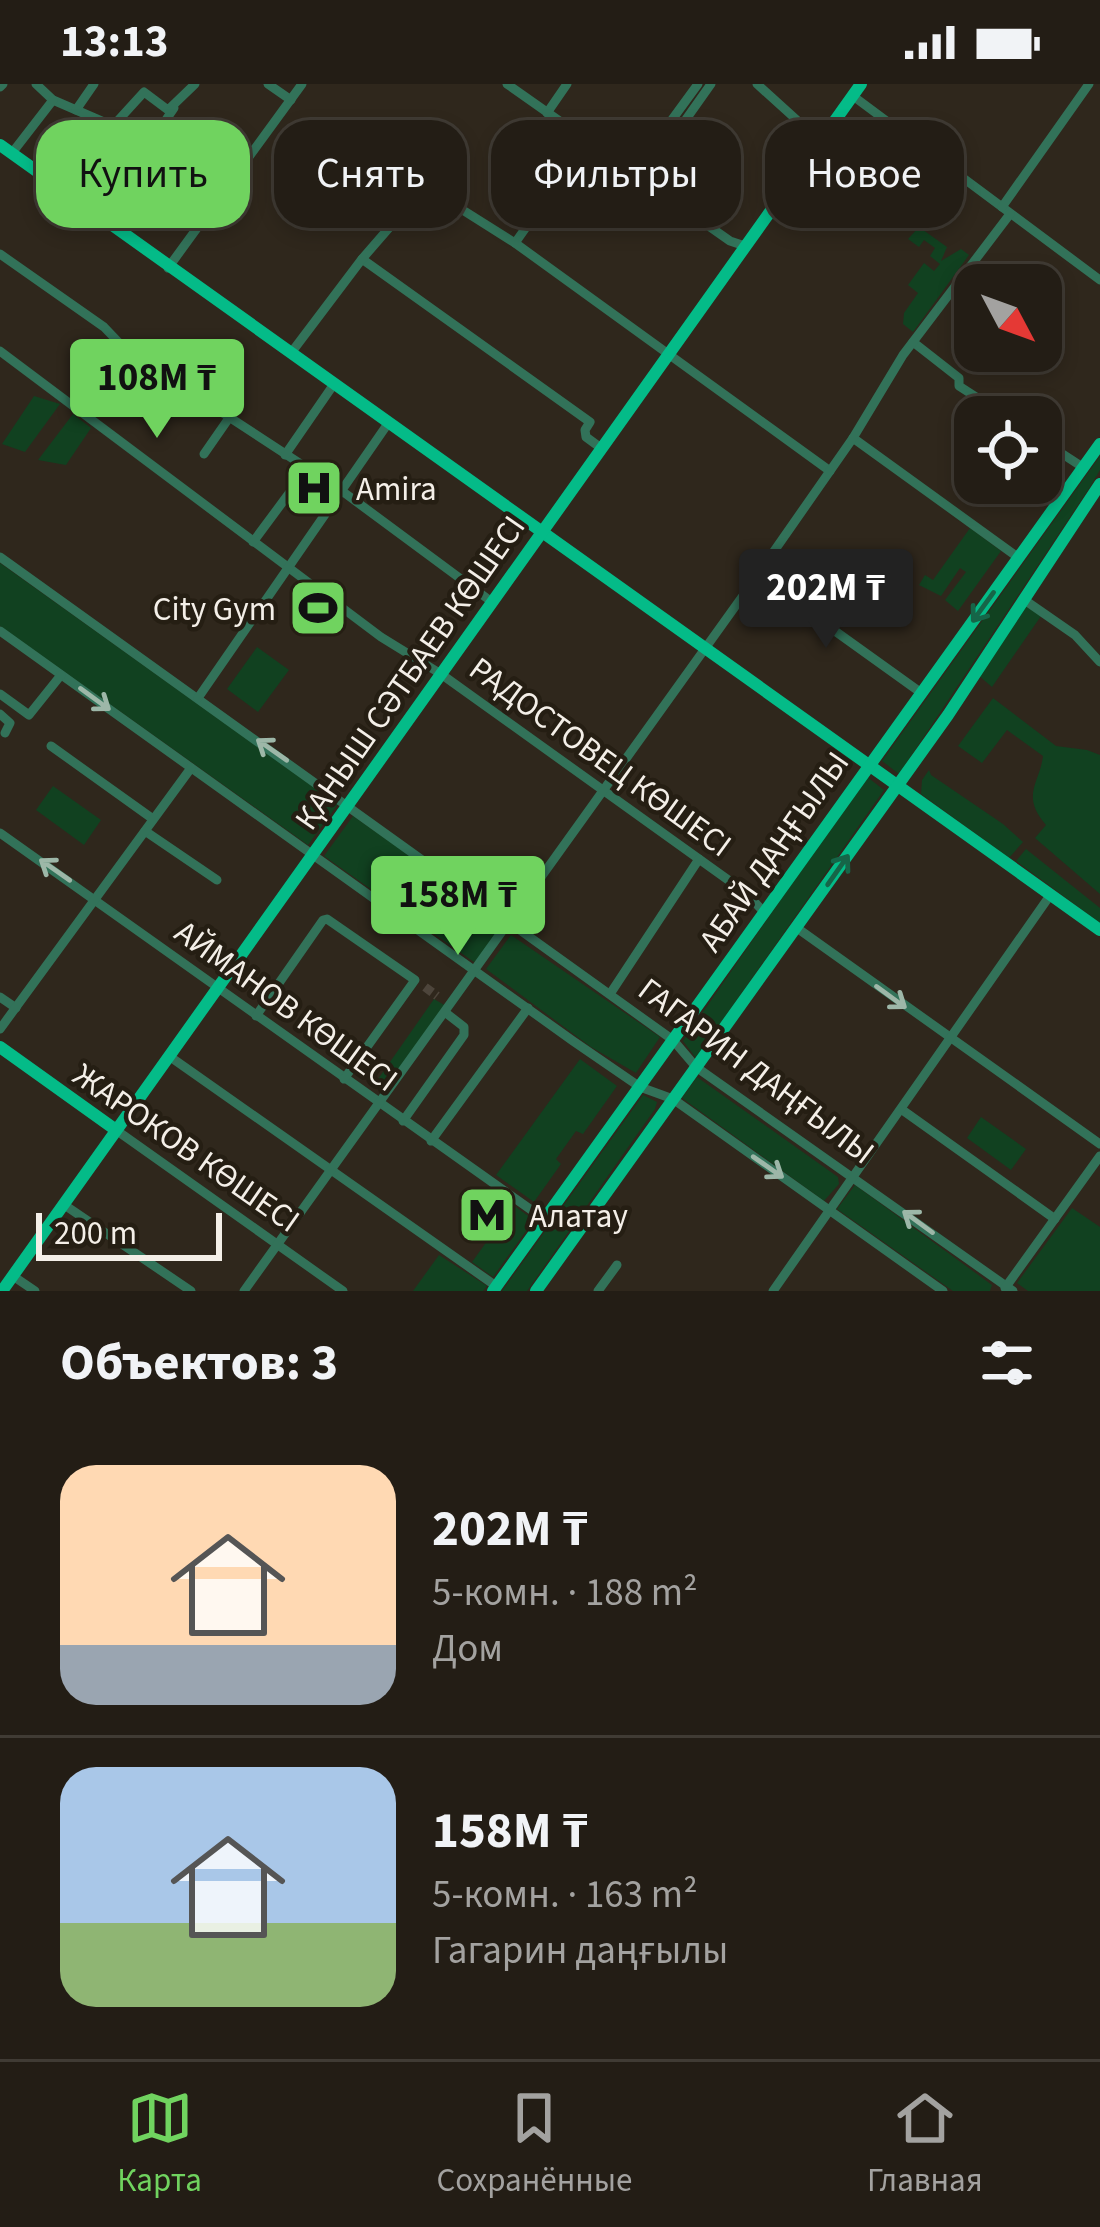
<!DOCTYPE html>
<html lang="ru">
<meta charset="utf-8">
<style>
:root{--surface:#231d15;--page:#2b261e;--text:#f1f3f6;--muted:#a3a2a0;--line:#403b34;--accent:#70d35f}
body{margin:0;font-family:"Source Sans 3",sans-serif;background:var(--page);color:var(--text);height:100vh;display:flex;flex-direction:column;font-size:45px;white-space:nowrap}
*{box-sizing:border-box;margin:0}
p{font-size:39px;color:var(--muted)}
.icon{flex:none;width:66px;height:66px;fill:none;stroke:currentColor;stroke-width:2;stroke-linecap:round;stroke-linejoin:round}
.map{position:relative;height:1207px;overflow:hidden}
.sheet{display:flex;flex-direction:column;background:var(--surface);flex:1}
.sheet>*{flex:none}
.hud{position:absolute;left:36px;top:36px;width:1029px;height:108px;display:flex;gap:24px}
.needle{width:78px;rotate:131deg}
.buttons{position:absolute;left:954px;top:180px;display:grid;gap:24px}
.buttons a{display:grid;place-items:center;width:108px;height:108px;border-radius:24px;background:var(--surface);box-shadow:0 6px 18px #0003,0 0 0 3px var(--line);font-size:60px}
.scale{position:absolute;left:36px;bottom:30px;width:186px;box-sizing:border-box;padding-left:12px;border:6px solid #f4efe8;border-top:0;font-size:33px;line-height:42px;white-space:nowrap;color:#f4efe8;-webkit-text-stroke:9px #251e13;paint-order:stroke}
.price{position:absolute;translate:-50% -102px;padding:0 27px;border-radius:12px;background:var(--accent);color:#111;font-size:39px;line-height:78px;filter:drop-shadow(0 3px 6px #0008)}
.price::after{content:'';position:absolute;left:50%;top:72px;width:36px;height:27px;margin-left:-18px;background:inherit;clip-path:polygon(0 0,100% 0,50% 100%)}
.price.on{background:#222;color:#fff}
ul{padding:0;list-style:none}
li{display:flex;align-items:center;gap:36px;height:300px;padding:0 60px}
li+li{border-top:3px solid var(--line)}
li span{display:grid;place-items:center;flex:none;width:336px;height:240px;border-radius:36px;color:#555}
li>.icon{margin-inline-start:auto}
span .icon{width:144px;height:144px;fill:#fffc;stroke-width:1}
li b{font-size:51px}
h2{display:flex;justify-content:space-between;align-items:center;height:144px;padding:0 60px;font-size:51px}
.pill{padding:0 42px;border-radius:36px;background:var(--surface);box-shadow:0 6px 18px #0003,0 0 0 3px var(--line);font-size:42px;line-height:108px}
.pill.on{background:var(--accent);color:#111}
.status{display:flex;justify-content:space-between;align-items:center;height:84px;padding:0 60px;background:var(--surface);direction:ltr}
.status svg{height:33px;fill:currentColor}
.tab-bar{display:flex;justify-content:space-around;align-items:center;height:168px;border-top:3px solid var(--line);background:var(--surface);font-size:33px;color:var(--muted)}
.tab-bar a{display:grid;justify-items:center;gap:6px}
.tab-bar .on{color:var(--accent)}
.map>svg:first-child{display:block}
.green{fill:#114120}
.lines{fill:none;stroke-linecap:round;stroke-linejoin:round}
.minor-tunnel{stroke:#4d453b;stroke-width:9;stroke-dasharray:9 4.5;stroke-linecap:butt}
.minor{stroke:#327259;stroke-width:9}
.major{stroke:#04bb88;stroke-width:12}
.oneway{stroke:#166548}
.oneway2{stroke:#9db7a8}
.labels{text-anchor:middle;stroke-width:9;stroke-linejoin:round;paint-order:stroke}
.poi-label{font-size:33px;fill:#f4efe8;stroke:#251e13;text-anchor:start}
.street-label{font-size:33px;fill:#f4efe8;stroke:#251e13}
</style>
<div class="status"><b>13:13</b><svg viewBox="0 0 49 12"><path d="M0 12V9h3v3zM5 12V6h3v6zM10 12V3h3v9zM15 12V0h3v12zM26 1h20v11H26zM47 4h2v5h-2z"/></svg></div>
<div class="map">
<svg width="1100" height="1207" viewBox="0 0 1100 1207">
<rect width="100%" height="100%" fill="#2f271c"/>
<g class="green">
<polygon points="919,143 947,163 941,177 961,165 969,171 913,248 903,240 904,229 918,209 908,201 924,179 934,187 940,180 930,172 935,164 924,156 919,163 908,155"/>
<polygon points="34,312 60,320 25,368 2,360"/>
<polygon points="73,330 91,344 66,381 38,376"/>
<polygon points="1100,372 1100,386 1090,403 899,690 882,677"/>
<polygon points="970,444 1001,467 958,527 945,516 966,488 960,484 941,512 919,501 925,491 933,496"/>
<polygon points="0,479 338,720 308,761 0,542"/>
<polygon points="1025,521 1041,532 992,603 978,591"/>
<polygon points="257,563 289,586 258,628 227,605"/>
<path d="M 993,614 L 1056,662 L 1087,666 L 1100,671 L 1100,810 L 1035,754 L 1046,741 C 1020,711 1040,699 1043,672 L 1007,646 L 982,679 L 958,662 Z"/>
<polygon points="929,686 931,691 1003,740 1023,758 1009,774 921,710 922,696"/>
<polygon points="866,692 884,706 696,974 683,957"/>
<polygon points="53,702 101,736 84,761 36,726"/>
<polygon points="353,732 495,831 502,844 478,875 474,878 324,772"/>
<polygon points="1026,765 1100,824 1100,839 1016,777"/>
<polygon points="511,851 660,953 636,989 591,963 486,885"/>
<polygon points="434,915 446,922 391,999 376,998"/>
<polygon points="580,975 617,1002 583,1050 576,1047 556,1075 561,1080 534,1118 496,1091"/>
<polygon points="697,993 838,1093 839,1100 824,1117 682,1014"/>
<polygon points="643,1011 657,1018 655,1025 527,1207 502,1207"/>
<polygon points="981,1033 1026,1065 1011,1086 967,1054"/>
<polygon points="855,1101 992,1201 990,1207 953,1207 837,1125"/>
<polygon points="513,1121 534,1136 493,1193 472,1178"/>
<polygon points="1072,1124 1100,1143 1100,1207 1028,1207 1017,1199"/>
<polygon points="439,1171 487,1202 483,1207 413,1207"/>
</g>
<g class="lines">
<polyline class="minor-tunnel" points="425,903 437,912"/>
<g class="minor">
<polyline points="36,0 53,16 113,42 144,8 168,26 195,0"/>
<polyline points="268,0 291,16"/>
<polyline points="507,0 730,157 745,162"/>
<polyline points="757,0 820,57"/>
<polyline points="0,3 3,0"/>
<polyline points="853,12 1100,196"/>
<polyline points="76,26 94,0"/>
<polyline points="547,29 567,0"/>
<polyline points="12,69 53,16"/>
<polyline points="633,89 698,0"/>
<polyline points="643,96 711,0"/>
<polyline points="1002,123 1089,0"/>
<polyline points="99,134 174,24"/>
<polyline points="515,159 587,57"/>
<polyline points="0,170 104,243 125,265 342,407 492,518"/>
<polyline points="362,175 590,338 585,346 586,353 601,364"/>
<polyline points="168,184 302,0"/>
<polyline points="913,258 959,294 959,302 1007,333"/>
<polyline points="0,267 381,553 441,590 745,808 762,826"/>
<polyline points="291,269 362,175 408,122 416,114 450,118 515,159 830,387"/>
<polyline points="853,354 1019,474"/>
<polyline points="1041,356 1084,384"/>
<polyline points="204,370 229,334"/>
<polyline points="285,371 334,300"/>
<polyline points="253,458 293,404"/>
<polyline points="0,473 673,956 696,983 1013,1207"/>
<polyline points="757,491 920,608"/>
<polyline points="1026,517 1075,551 1100,578"/>
<polyline points="0,547 573,957 640,1003 673,1015 943,1207"/>
<polyline points="0,610 29,631 61,591"/>
<polyline points="198,614 389,338"/>
<polyline points="0,630 10,639 5,649"/>
<polyline points="51,662 153,735"/>
<polyline points="145,747 217,796"/>
<polyline points="0,749 544,1135"/>
<polyline points="797,844 1100,1060"/>
<polyline points="610,910 699,775"/>
<polyline points="0,913 16,924"/>
<polyline points="256,932 323,836 327,835 415,896 344,995"/>
<polyline points="0,945 191,684"/>
<polyline points="169,972 496,1202"/>
<polyline points="901,1025 1055,1135"/>
<polyline points="403,1037 464,951 464,943 446,929"/>
<polyline points="116,1046 343,1207"/>
<polyline points="431,1057 528,924"/>
<polyline points="63,1120 191,1207"/>
<polyline points="13,1192 35,1207"/>
<polyline points="1005,1204 1100,1072"/>
<polyline points="244,1207 742,513 853,354 903,271 1010,130"/>
<polyline points="598,1207 617,1181"/>
<polyline points="773,1207 1051,810"/>
</g>
<g class="major">
<polyline points="0,61 1100,846"/>
<polyline points="0,963 116,1046"/>
<polyline points="2,1207 861,0"/>
<polyline points="493,1207 1100,360"/>
<polyline points="536,1207 948,631 1100,400"/>
</g>
</g>
<defs><path id="oneway-shaft" d="M-6 0H5M1.5-3L5.5 0L1.5 3" fill="none" stroke-width="1.6" stroke-linecap="round" stroke-linejoin="round" transform="scale(3)"/></defs>
<g class="oneway">
<use href="#oneway-shaft" transform="translate(983 523) rotate(126)"/>
<use href="#oneway-shaft" transform="translate(838 786) rotate(-55)"/>
</g>
<g class="oneway2">
<use href="#oneway-shaft" transform="translate(95 615) rotate(36)"/>
<use href="#oneway-shaft" transform="translate(272 666) rotate(-145)"/>
<use href="#oneway-shaft" transform="translate(55 786) rotate(-145)"/>
<use href="#oneway-shaft" transform="translate(891 913) rotate(36)"/>
<use href="#oneway-shaft" transform="translate(768 1083) rotate(35)"/>
<use href="#oneway-shaft" transform="translate(918 1138) rotate(-144)"/>
</g>
<defs>
<g id="hospital-square" transform="scale(3)"><rect x="-9" y="-9" width="18" height="18" rx="4" fill="#70d35f" stroke="#251e13"/><path d="M-5-5h3v3.5h4V-5h3V5h-3V1.5h-4V5h-3Z" fill="#111"/></g>
<g id="stadium-square" transform="scale(3)"><rect x="-9" y="-9" width="18" height="18" rx="4" fill="#70d35f" stroke="#251e13"/><path d="M0-5a6.5 5 0 1 0 0 10a6.5 5 0 1 0 0-10ZM-3.5-1.8h7v3.6h-7Z" fill="#111"/></g>
<g id="metro-square" transform="scale(3)"><rect x="-9" y="-9" width="18" height="18" rx="4" fill="#70d35f" stroke="#251e13"/><path d="M-5.5 5V-5H-3L0 0L3-5H5.5V5H3V-.5L0 4L-3-.5V5Z" fill="#111"/></g>
</defs>
<g fill-rule="evenodd">
<use href="#hospital-square" x="314" y="404"/>
<use href="#stadium-square" x="318" y="524"/>
<use href="#metro-square" x="487" y="1131"/>
</g>
<g class="labels">
<g class="poi-label">
<text x="356" y="416">Amira</text>
<text x="276" y="536" text-anchor="end">City Gym</text>
<text x="529" y="1143">Алатау</text>
</g>
<g class="street-label">
<text transform="translate(409 588) rotate(-55)" y="12">ҚАНЫШ СӘТБАЕВ КӨШЕСІ</text>
<text transform="translate(601 672) rotate(36)" y="12">РАДОСТОВЕЦ КӨШЕСІ</text>
<text transform="translate(773 767) rotate(-55)" y="12">АБАЙ ДАҢҒЫЛЫ</text>
<text transform="translate(287 921) rotate(36)" y="12">АЙМАНОВ КӨШЕСІ</text>
<text transform="translate(757 986) rotate(37)" y="12">ГАГАРИН ДАҢҒЫЛЫ</text>
<text transform="translate(187 1063) rotate(35)" y="12">ЖАРОКОВ КӨШЕСІ</text>
</g>
</g>
</svg>
<div class="buttons">
<a><svg class="needle" viewBox="-14 -14 28 28"><path d="M0-13l5 13h-10z" fill="#e53935"/><path d="M0 13l5-13h-10z" fill="#a3a2a0"/></svg></a>
<a><svg class="icon" aria-label="locate" viewBox="0 0 24 24"><circle cx="12" cy="12" r="6"/><path d="M12 2v4M12 18v4M2 12h4M18 12h4"/></svg></a>
</div>
<div class="scale">200 m</div>
<b class="price" style="left:157px;top:357px">108M ₸</b>
<b class="price on" style="left:826px;top:567px">202M ₸</b>
<b class="price" style="left:458px;top:874px">158M ₸</b>
<div class="hud">
<a class="pill on">Купить</a>
<a class="pill">Снять</a>
<a class="pill">Фильтры</a>
<a class="pill">Новое</a>
</div>
</div>
<section class="sheet">
<h2>Объектов: 3<svg class="icon" aria-label="filters" viewBox="0 0 24 24"><path d="M4 7h16M4 17h16"/><circle cx="9" cy="7" r="2"/><circle cx="15" cy="17" r="2"/></svg></h2>
<ul>
<li><span style="background:linear-gradient(#ffd9b3 75%,#9aa5b1 0)"><svg class="icon" aria-label="home" viewBox="0 0 24 24"><path d="M3 11l9-7 9 7M6 9v11h12V9"/></svg></span><div><b>202M ₸</b><p>5-комн. · 188 m²</p><p>Дом</p></div></li>
<li><span style="background:linear-gradient(#a9c7e8 65%,#8fb573 0)"><svg class="icon" aria-label="home" viewBox="0 0 24 24"><path d="M3 11l9-7 9 7M6 9v11h12V9"/></svg></span><div><b>158M ₸</b><p>5-комн. · 163 m²</p><p>Гагарин даңғылы</p></div></li>
</ul>
</section>
<nav class="tab-bar">
<a class="on"><svg class="icon" aria-label="map" viewBox="0 0 24 24"><path d="M3 6l6-2 6 2 6-2v14l-6 2-6-2-6 2zM9 4v14M15 6v14"/></svg>Карта</a>
<a><svg class="icon" aria-label="saved" viewBox="0 0 24 24"><path d="M7 4h10v16l-5-4-5 4z"/></svg>Сохранённые</a>
<a><svg class="icon" aria-label="home" viewBox="0 0 24 24"><path d="M3 11l9-7 9 7M6 9v11h12V9"/></svg>Главная</a>
</nav>
